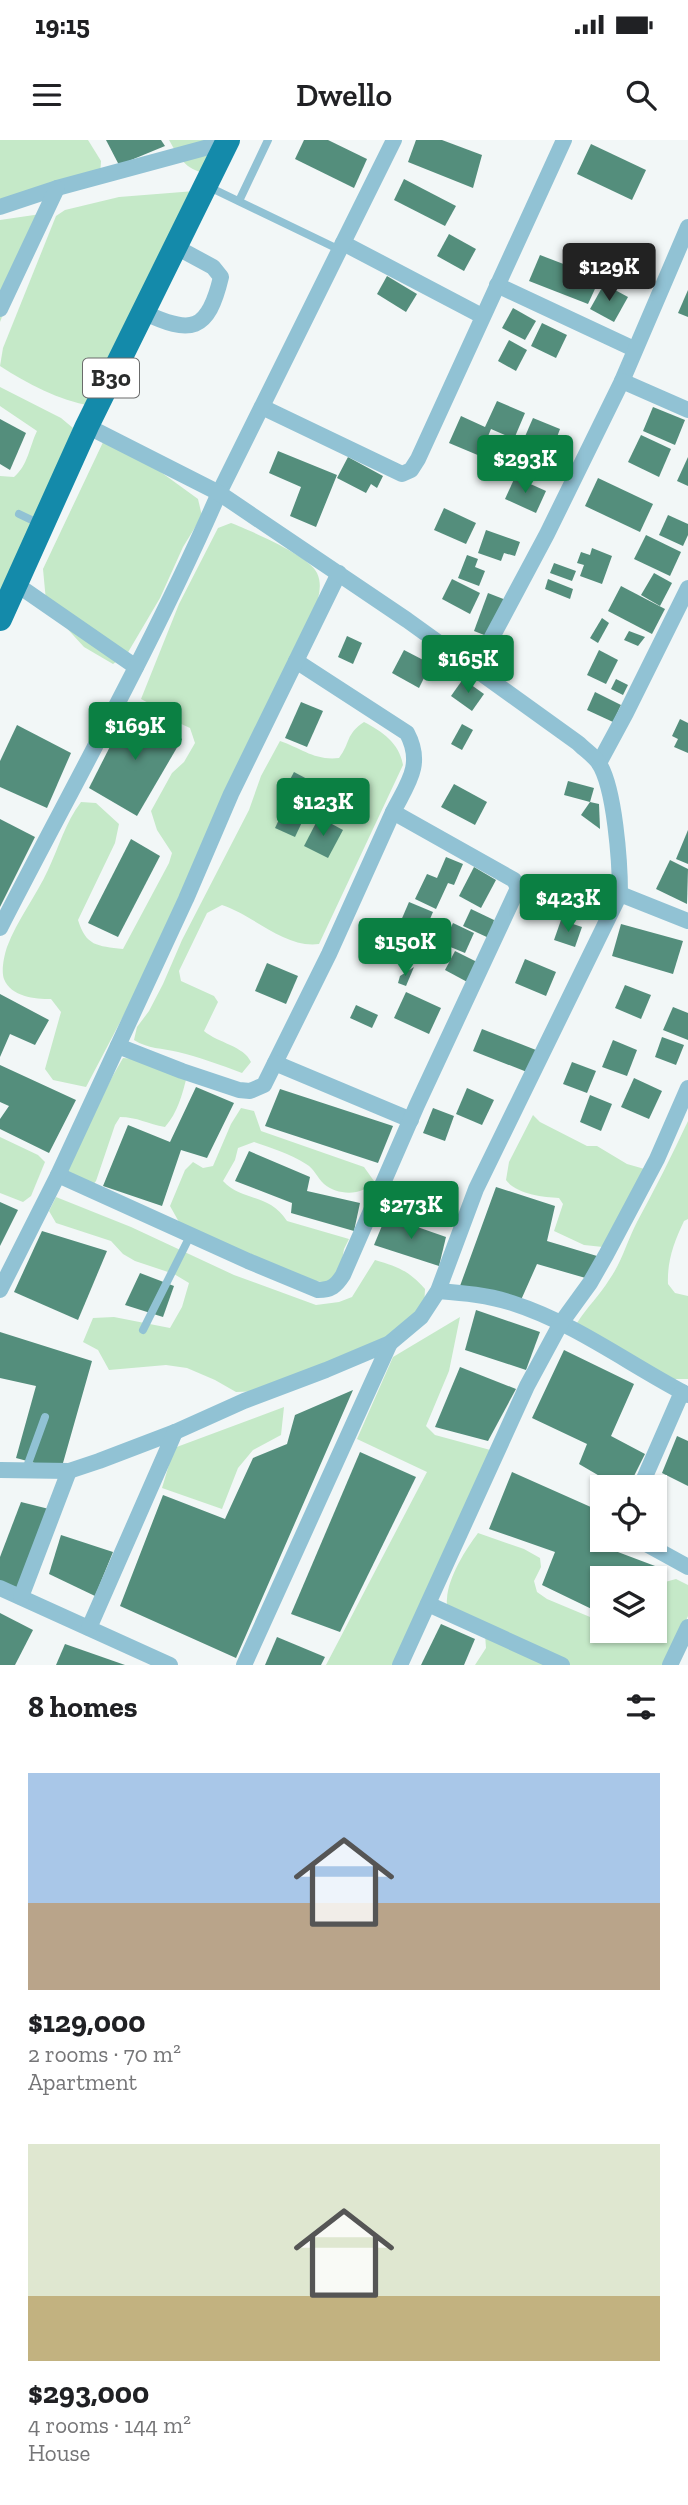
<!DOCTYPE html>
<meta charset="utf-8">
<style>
:root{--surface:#fff;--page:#f2f2f2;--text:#202124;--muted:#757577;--accent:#0b8043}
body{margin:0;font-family:"Zilla Slab",serif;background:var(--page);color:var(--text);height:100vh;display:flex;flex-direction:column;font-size:26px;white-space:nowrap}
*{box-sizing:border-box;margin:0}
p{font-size:23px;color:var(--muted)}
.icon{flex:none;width:38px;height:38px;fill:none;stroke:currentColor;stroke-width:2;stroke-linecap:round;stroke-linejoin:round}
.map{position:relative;height:1525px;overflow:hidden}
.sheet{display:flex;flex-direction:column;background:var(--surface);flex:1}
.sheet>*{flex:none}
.tools{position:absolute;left:590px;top:1335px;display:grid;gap:14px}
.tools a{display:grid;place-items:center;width:77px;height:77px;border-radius:0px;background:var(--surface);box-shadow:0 2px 5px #0004;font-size:35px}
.price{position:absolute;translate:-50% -60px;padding:0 16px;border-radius:7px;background:var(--accent);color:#fff;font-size:23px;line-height:46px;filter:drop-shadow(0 2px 4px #0008)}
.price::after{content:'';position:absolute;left:50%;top:42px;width:21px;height:16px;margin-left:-10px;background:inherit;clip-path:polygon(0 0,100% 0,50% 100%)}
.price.current{background:#222;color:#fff}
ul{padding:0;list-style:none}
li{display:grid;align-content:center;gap:14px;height:371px;padding:0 28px}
li span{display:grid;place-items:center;height:217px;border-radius:0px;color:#555}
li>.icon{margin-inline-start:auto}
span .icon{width:126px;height:126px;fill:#fffc;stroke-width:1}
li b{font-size:30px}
h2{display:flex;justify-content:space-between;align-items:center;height:84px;padding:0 28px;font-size:30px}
.status{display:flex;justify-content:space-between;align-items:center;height:49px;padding:0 35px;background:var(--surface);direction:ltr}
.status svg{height:19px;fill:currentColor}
header{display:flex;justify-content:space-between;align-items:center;height:91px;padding:0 28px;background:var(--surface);font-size:32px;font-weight:600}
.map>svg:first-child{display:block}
.green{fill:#c5e9c8}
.building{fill:#548e7c}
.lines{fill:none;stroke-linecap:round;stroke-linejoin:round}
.service{stroke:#91c2d4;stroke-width:8}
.minor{stroke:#91c2d4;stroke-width:16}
.trunk{stroke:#148aaa;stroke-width:24}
.labels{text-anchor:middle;stroke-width:5;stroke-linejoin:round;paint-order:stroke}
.shield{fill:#fff;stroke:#6a6b6b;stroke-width:2}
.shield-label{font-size:23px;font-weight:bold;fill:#2a2c2c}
</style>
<div class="status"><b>19:15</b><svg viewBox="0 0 49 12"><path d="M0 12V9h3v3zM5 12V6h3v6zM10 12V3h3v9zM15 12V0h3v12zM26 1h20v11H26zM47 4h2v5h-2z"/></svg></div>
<header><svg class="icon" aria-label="menu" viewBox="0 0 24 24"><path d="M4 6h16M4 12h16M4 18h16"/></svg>Dwello<svg class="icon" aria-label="search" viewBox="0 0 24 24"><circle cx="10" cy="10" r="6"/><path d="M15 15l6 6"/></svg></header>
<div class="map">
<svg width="688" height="1525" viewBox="0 0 688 1525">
<rect width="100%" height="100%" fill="#f2f7f7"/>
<g class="green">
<polygon points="0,0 88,0 101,21 100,36 0,62"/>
<path d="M 169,0 L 218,0 L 201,32 C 184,28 177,14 169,0 Z"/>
<path d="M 195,51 L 91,266 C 58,260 28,244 0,226 L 3,208 L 56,76 L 65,70 L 119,57 Z"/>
<polygon points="41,74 0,182 0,80"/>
<path d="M 0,247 L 61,278 L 73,288 L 0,464 L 0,336 L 14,337 C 28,325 29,308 37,291 L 0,266 Z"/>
<polygon points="105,298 158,330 198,359 202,376 183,407 160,458 127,514 113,524 84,507 52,472 46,461 43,429"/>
<path d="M 231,383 C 249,390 310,416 317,433 C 323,446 318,458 315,471 L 200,730 L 86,947 L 53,940 L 45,929 L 61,872 L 51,859 C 35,859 11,857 4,839 C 1,831 4,816 7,807 C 17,780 36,756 48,730 C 59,707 65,683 81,662 L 96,663 L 119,684 L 115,703 L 78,780 C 86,806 97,806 123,809 L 169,723 L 172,713 L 157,690 L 151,671 L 172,633 L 184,622 L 195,603 L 190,588 C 172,581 159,568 141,559 L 179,464 L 218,388 Z"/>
<path d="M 364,582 C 383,592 399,603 403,625 L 319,804 C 286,809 253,775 222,765 L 207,773 L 179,831 L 181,841 L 214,856 L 218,862 L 204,891 C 218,903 244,906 251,922 L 242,933 C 221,925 199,917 178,912 C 162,908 148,909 134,900 L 137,887 L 149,871 L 163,844 L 182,800 L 249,670 L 261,636 L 280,601 C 301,608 315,621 339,618 C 351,602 345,595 364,582 Z"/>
<path d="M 123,918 L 134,919 L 187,936 C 182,955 178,972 165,987 C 148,984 137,977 120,977 L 115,985 L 96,1041 L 88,1051 L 63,1038 L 111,939 Z"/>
<path d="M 241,968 L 254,971 L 261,991 L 364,1027 L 374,1041 C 364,1056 338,1056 324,1044 C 317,1038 315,1029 306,1024 C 291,1014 271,1008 254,1002 L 238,1008 L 235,1020 L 223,1041 C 243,1062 269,1053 287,1081 L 349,1099 L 344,1109 L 339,1137 L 328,1143 L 298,1138 L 179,1082 L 170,1066 L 185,1030 L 193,1022 L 203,1028 L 213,1026 L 231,984 Z"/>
<path d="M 533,975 L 540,982 L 587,1006 L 597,1006 L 627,1024 L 648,1030 L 603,1107 L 584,1105 L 554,1091 L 563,1064 L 559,1058 C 543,1057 516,1054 506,1040 L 509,1022 Z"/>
<path d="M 688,981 L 688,1079 L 684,1081 C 674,1102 667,1121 668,1144 L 675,1153 L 688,1156 L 688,1239 L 670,1239 L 577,1183 C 587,1167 600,1155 609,1140 C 622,1122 627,1101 637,1082 C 655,1049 672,1015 688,981 Z"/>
<polygon points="0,997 38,1015 45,1022 31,1056 23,1062 0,1053"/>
<path d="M 56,1057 L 131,1087 L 234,1135 L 316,1165 L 339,1162 L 352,1157 L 375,1120 C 398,1127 408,1130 425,1149 L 424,1170 L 408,1187 L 263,1251 L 236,1252 L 215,1240 L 187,1228 L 166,1225 L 109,1230 L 98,1210 L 83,1202 L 93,1178 L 114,1177 L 170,1188 L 182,1167 L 189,1143 L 174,1134 L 135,1121 L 123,1114 L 111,1101 L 56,1083 L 49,1071 Z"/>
<polygon points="460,1177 449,1231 426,1286 435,1295 494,1311 395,1525 326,1525 427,1332 357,1299 393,1217"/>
<polygon points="284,1267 281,1295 253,1310 238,1328 222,1369 162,1348 174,1308"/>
<path d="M 478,1393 L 524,1409 L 540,1418 L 541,1427 L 534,1441 L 537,1452 L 547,1459 L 602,1482 L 602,1491 L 619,1491 L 639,1499 L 643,1491 L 654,1491 L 655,1465 L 665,1442 L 676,1439 L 688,1445 L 688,1476 L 667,1525 L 475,1525 L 486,1508 L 485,1494 L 449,1481 C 449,1474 446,1466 447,1459 C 448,1437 466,1409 478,1393 Z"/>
</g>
<g class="building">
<polygon points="106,0 161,0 165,6 119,25"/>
<polygon points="304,0 328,0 367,19 354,48 295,19"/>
<polygon points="416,0 442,0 482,15 473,48 408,22"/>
<polygon points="591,4 646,30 632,60 577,34"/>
<polygon points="404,39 456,66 445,86 394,60"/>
<polygon points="449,94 476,109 464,131 437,116"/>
<polygon points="540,115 600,138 588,164 529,141"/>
<polygon points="607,116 630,125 622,146 600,138"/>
<polygon points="387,136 417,154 406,172 377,154"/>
<polygon points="604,144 628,157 614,182 590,169"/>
<polygon points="688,150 688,177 678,173"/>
<polygon points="513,168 536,181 525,200 502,188"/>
<polygon points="542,183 567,195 556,218 531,206"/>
<polygon points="509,200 527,210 516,231 498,221"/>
<polygon points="497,261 525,273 514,299 491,289 480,316 449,303 461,276 485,287"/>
<polygon points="653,267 685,280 675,305 643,291"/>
<polygon points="533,278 560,289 551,313 523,301"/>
<polygon points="0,279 26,293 10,330 0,324"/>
<polygon points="641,295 671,309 659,337 628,322"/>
<polygon points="525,308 550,319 541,340 516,329"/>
<polygon points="278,311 337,335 316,387 290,376 301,347 269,333"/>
<polygon points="348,317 383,336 377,348 371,344 366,353 337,338"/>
<polygon points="688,317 688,346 677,341"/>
<polygon points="515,337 546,351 536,373 505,359"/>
<polygon points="598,338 653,364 640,392 585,366"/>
<polygon points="444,368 476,383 466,404 434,390"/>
<polygon points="668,375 688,384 688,395 683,406 659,395"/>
<polygon points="486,390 520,402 515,416 504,413 501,421 478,413"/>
<polygon points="646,395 681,412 670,436 634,419"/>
<polygon points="592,408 612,416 602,444 580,436 584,425 577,423 581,412 590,415"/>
<polygon points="467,415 478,419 475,427 485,431 479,446 458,438"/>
<polygon points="554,423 576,431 572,441 550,433"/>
<polygon points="654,433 672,443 660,466 641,455"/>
<polygon points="452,439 480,453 470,474 442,459"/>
<polygon points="548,439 573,449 570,459 545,449"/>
<polygon points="621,446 665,469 652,494 608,471"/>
<polygon points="488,453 506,460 492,498 474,491"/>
<polygon points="602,478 609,483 598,503 590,498"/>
<polygon points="629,491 645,497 638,506 624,500"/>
<polygon points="347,496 362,503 353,524 338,517"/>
<polygon points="404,510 431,524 419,548 392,533"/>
<polygon points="599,510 618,520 606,544 587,535"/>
<polygon points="463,539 484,554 472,571 451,556"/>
<polygon points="616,539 628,545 623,555 611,549"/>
<polygon points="595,552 621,565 613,582 587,570"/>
<polygon points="301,562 323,571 307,607 285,598"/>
<polygon points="129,569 182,599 137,676 89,648"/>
<polygon points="680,579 688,583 688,613 674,607 678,599 672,596"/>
<polygon points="462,584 473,590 462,610 451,604"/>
<polygon points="17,585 71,613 47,668 0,647 0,621"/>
<polygon points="294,632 324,648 310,674 280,658"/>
<polygon points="568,641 594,648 590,662 564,655"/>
<polygon points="454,644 487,662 475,685 441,667"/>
<polygon points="590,662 599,664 600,689 581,675"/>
<polygon points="284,669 304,678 295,697 275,688"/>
<polygon points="319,677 343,690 328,718 304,706"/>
<polygon points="0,679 35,697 0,767"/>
<polygon points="688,690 688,724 676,719"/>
<polygon points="131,699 160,716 118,797 88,783"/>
<polygon points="446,717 463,724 454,745 448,743 436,769 415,759 427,734 437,738"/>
<polygon points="670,720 688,729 687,764 656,749"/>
<polygon points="474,727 496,740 481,768 459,756"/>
<polygon points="409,762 433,772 424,793 400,783"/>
<polygon points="471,769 494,780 491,799 463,786"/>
<polygon points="561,780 582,787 575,807 554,800"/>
<polygon points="453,783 474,793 465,813 443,804"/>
<polygon points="621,784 683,801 673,834 612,816"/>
<polygon points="455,811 481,824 471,844 445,830"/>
<polygon points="525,819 556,832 546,856 515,843"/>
<polygon points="267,823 298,836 286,864 255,851"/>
<polygon points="414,827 406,846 398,843 400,836"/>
<polygon points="625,845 651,855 641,879 615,868"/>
<polygon points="406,852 441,868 429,894 394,878"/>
<polygon points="0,854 49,880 35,905 10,894 0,917"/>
<polygon points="356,865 378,875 372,888 350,878"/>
<polygon points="673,867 688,873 688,900 663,890"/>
<polygon points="482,889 536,910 527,932 473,911"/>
<polygon points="662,897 684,905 676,925 655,917"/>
<polygon points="613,900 637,910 627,936 602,927"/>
<polygon points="572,922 596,931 587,953 563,944"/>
<polygon points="0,925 76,960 49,1013 0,989 0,979 9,966 0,962"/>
<polygon points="634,938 662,951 649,979 621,967"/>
<polygon points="196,947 234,963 207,1018 181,1010 162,1066 103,1046 128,985 170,1002"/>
<polygon points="467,948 494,960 482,985 456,974"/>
<polygon points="280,949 393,986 378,1023 265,986"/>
<polygon points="590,955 612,964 601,991 580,982"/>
<polygon points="433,968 454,976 445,1001 423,993"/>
<polygon points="249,1011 310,1037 307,1051 360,1063 354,1091 291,1073 292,1063 235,1041"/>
<polygon points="496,1047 555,1066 547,1101 597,1116 589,1139 537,1124 521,1160 460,1146"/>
<polygon points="0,1062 18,1070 0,1106"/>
<polygon points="386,1076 446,1097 439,1126 374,1105"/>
<polygon points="42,1091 107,1111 78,1180 14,1152"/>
<polygon points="140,1133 174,1146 163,1177 125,1165"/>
<polygon points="476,1170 540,1192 526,1230 465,1210"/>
<polygon points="0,1192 92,1221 61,1330 16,1318 36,1246 0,1238"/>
<polygon points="564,1210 634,1244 611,1296 645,1314 628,1348 620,1348 579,1324 587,1304 532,1278"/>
<polygon points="460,1227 516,1249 488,1301 435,1287"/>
<polygon points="353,1250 236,1518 120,1466 163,1355 225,1379 253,1318 287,1304 295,1275"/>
<polygon points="677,1296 688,1301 688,1346 662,1333"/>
<polygon points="360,1312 416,1337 340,1492 291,1474"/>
<polygon points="512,1332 602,1372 602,1382 594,1403 663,1429 654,1448 654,1438 602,1438 602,1474 542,1445 555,1412 489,1389"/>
<polygon points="21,1362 53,1370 20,1448 0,1443 0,1417"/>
<polygon points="61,1395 113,1412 95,1456 49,1434"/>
<polygon points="0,1473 33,1490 15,1525 0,1525"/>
<polygon points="441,1484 475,1499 464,1525 421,1525"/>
<polygon points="277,1497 325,1517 321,1525 265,1525"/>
<polygon points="65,1504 125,1525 56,1525"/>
</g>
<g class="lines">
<g class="service">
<polyline points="207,46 340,110"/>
<polyline points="239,61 268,0"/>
<polyline points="19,374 40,384"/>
<polyline points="143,1190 191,1094"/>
<polyline points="25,1332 45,1277"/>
</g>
<g class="minor">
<polyline points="0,67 57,48 227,2"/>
<polyline points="343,103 482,176"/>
<polyline points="497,145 634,209"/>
<polyline points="0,169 57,48"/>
<path d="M 143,172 C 191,195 208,192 221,137 L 213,127 L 176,107"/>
<polyline points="622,241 688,87"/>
<polyline points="262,267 402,334 411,330 418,319 564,0"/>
<polyline points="16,444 136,527"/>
<polyline points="475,529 547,394 622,241 688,270"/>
<polyline points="599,623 626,573 688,448"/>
<polyline points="620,754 688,781"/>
<path d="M 0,788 C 74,644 154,502 219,353 L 394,0"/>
<polyline points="118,906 182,931 239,950 250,951 264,945 329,814 393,672"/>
<polyline points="275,923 411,980"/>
<path d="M 58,1035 L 248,1121 L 318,1150 C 331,1150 336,1146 343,1135 L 417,965 L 518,748 L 514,740 L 393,672 C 407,644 424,625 407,593 L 296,521"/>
<polyline points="0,1150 58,1035 186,759 231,654 339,433"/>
<path d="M 438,1151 C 463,1153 488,1155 512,1163 C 575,1183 630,1225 688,1255"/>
<path d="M 0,1330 L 69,1331 L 99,1321 L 175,1292 L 244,1261 L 326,1230 L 390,1203 L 421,1177 L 438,1151 L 476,1049 L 620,754 C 620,724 615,646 598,622 C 593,615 584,609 578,603 L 407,480 L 219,353 L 87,286"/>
<polyline points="640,1348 682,1252"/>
<polyline points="639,1400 688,1427"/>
<polyline points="0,1448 170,1525"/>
<polyline points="21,1457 69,1331"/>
<polyline points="428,1464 562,1525"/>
<polyline points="89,1488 175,1292"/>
<polyline points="244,1525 390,1203"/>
<polyline points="400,1525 527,1246 561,1183 590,1143 606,1115 657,1019 688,948"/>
<polyline points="670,1525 688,1487"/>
</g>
<polyline class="trunk" points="0,479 87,286 228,0"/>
</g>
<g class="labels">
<rect class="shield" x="83" y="218.5" width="56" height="39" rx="5"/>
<g class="shield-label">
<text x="111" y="246">B30</text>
</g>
</g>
</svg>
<div class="tools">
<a><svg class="icon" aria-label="locate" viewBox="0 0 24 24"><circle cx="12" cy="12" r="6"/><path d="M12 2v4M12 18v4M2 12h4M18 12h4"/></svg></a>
<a><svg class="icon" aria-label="layers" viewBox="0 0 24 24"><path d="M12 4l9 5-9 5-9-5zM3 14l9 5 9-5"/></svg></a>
</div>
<b class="price current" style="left:609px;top:163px">$129K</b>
<b class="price" style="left:525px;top:355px">$293K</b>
<b class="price" style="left:468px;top:555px">$165K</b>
<b class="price" style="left:135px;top:622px">$169K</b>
<b class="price" style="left:323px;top:698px">$123K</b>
<b class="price" style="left:568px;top:794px">$423K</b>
<b class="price" style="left:405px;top:838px">$150K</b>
<b class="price" style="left:411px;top:1101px">$273K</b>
</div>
<section class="sheet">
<h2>8 homes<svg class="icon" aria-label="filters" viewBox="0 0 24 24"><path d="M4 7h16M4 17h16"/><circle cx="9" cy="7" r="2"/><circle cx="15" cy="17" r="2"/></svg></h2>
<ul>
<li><span style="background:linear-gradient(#a9c7e8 60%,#b9a48a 0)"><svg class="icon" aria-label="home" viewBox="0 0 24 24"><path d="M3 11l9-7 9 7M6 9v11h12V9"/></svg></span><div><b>$129,000</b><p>2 rooms · 70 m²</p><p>Apartment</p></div></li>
<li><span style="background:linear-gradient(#dfe7d0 70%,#c2b280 0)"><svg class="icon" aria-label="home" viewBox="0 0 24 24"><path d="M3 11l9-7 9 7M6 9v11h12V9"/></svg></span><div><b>$293,000</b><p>4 rooms · 144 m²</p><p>House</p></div></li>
</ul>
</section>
